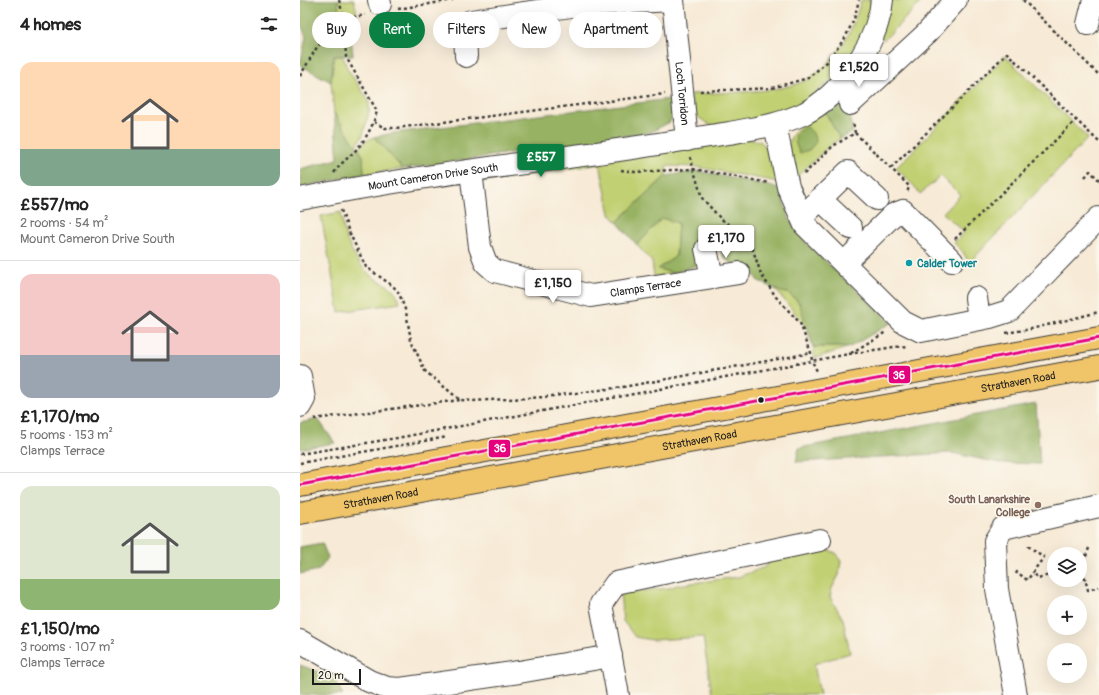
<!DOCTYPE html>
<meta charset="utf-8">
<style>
:root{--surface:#fff;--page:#f6f6f6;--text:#222;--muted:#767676;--line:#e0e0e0;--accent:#0b8043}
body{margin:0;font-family:Pangolin,sans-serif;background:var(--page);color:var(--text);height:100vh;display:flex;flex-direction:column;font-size:15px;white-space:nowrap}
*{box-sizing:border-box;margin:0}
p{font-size:13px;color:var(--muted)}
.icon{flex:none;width:22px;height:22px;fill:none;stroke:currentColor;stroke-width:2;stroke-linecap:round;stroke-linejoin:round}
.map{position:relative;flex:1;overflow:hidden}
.drawer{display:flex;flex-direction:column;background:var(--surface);width:300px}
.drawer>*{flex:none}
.guide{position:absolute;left:12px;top:12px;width:380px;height:36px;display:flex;gap:8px}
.tools{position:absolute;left:747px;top:547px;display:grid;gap:8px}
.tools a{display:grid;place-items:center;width:40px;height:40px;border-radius:50%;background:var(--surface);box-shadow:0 4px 16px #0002;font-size:20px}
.scale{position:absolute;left:12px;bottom:10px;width:49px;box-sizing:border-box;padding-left:4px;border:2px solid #1c1c1c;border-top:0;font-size:11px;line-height:14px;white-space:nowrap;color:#1c1c1c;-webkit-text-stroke:3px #fbf7ec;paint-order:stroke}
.price{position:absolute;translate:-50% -34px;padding:0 9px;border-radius:4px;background:#fff;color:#222;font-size:13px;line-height:26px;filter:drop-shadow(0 1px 2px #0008)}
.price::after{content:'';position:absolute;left:50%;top:24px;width:12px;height:9px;margin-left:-6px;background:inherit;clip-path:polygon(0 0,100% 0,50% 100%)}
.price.selected{background:var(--accent);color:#fff}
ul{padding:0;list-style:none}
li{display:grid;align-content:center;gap:8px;height:212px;padding:0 20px}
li+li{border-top:1px solid var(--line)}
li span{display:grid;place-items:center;height:124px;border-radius:12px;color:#555}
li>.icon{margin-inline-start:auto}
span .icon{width:72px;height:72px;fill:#fffc;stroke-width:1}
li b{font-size:17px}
h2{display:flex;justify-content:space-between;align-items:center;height:48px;padding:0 20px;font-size:17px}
.tag{padding:0 14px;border-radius:18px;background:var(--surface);box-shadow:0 4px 16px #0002;font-size:14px;line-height:36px}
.tag.selected{background:var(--accent);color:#fff}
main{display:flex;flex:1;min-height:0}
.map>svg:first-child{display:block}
.green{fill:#c1d072;stroke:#6e7647}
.forest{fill:#98b264;stroke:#5a6740}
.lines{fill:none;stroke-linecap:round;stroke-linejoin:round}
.minor-casing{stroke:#3d3b38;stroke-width:24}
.major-casing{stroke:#3d3b38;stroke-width:24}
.path{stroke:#3d3b38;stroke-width:2.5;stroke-dasharray:3 3;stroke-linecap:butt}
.minor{stroke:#fff;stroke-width:22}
.major{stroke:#f0c469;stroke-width:22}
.bus-1-casing{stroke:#fbf7ec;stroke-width:6}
.bus-1{stroke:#e5007d;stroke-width:3}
.culture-dot{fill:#0f9aa8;stroke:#fbf7ec;stroke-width:1.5}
.bus-dot{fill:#1c1c1c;stroke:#fbf7ec;stroke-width:1.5}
.education-dot{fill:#8d6e63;stroke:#fbf7ec;stroke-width:1.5}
.labels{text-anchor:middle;stroke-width:3.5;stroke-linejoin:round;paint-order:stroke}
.street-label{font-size:11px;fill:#1c1c1c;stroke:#fbf7ec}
.culture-label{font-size:11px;font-weight:bold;fill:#0d838f;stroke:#fbf7ec;text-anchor:start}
.education-label{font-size:11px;font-weight:bold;fill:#785e54;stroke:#fbf7ec;text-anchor:end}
.line-badge{stroke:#fbf7ec;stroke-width:1.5}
.badge-label{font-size:11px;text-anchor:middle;font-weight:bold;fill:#fff}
</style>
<main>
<section class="drawer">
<h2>4 homes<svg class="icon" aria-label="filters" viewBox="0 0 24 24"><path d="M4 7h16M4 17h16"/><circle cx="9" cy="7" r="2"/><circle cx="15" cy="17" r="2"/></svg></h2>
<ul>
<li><span style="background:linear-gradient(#ffd9b3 70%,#7fa58c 0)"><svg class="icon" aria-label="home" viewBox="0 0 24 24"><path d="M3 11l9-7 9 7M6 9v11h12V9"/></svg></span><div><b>£557/mo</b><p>2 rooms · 54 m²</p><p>Mount Cameron Drive South</p></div></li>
<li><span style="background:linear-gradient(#f6c9c9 65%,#9aa5b1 0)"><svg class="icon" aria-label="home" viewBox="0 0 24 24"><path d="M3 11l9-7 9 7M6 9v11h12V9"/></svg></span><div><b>£1,170/mo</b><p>5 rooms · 153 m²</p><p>Clamps Terrace</p></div></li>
<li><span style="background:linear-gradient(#dfe7d0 75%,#8fb573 0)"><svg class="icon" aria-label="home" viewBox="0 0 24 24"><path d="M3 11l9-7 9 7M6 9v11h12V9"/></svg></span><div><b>£1,150/mo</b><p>3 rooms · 107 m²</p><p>Clamps Terrace</p></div></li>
</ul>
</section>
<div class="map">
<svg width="799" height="695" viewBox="0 0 799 695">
<rect width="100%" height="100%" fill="#fbf7ec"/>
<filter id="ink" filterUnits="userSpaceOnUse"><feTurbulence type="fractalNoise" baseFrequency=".025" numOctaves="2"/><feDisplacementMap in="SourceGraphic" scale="8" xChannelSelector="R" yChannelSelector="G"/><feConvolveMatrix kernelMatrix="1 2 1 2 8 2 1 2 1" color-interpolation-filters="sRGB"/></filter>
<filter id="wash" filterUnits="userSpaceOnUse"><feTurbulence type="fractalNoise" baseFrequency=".012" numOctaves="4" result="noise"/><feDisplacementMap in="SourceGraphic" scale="16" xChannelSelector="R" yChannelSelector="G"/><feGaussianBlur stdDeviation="0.9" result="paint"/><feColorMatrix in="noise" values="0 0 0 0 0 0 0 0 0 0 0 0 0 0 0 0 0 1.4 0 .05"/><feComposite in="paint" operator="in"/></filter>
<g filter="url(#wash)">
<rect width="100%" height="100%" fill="#f7ead6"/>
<g class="green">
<polygon points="38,0 54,0 57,14 39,12"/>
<path d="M 561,0 L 575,0 L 565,36 L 535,77 L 496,108 L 473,117 L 411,126 L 395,115 L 390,94 C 425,92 474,94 505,81 C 509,79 512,76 515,74 C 540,56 554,28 561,0 Z"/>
<polygon points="590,0 623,0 584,40 581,37"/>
<polygon points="576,49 585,59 547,99 543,95"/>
<polygon points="34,56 43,56 47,68 69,101 69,112 63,135 56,146 34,113 31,82"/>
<polygon points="705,56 788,138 669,263 663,252 654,243 664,232 643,213 660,195 641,176 620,194 614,186 596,168"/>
<path d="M 524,110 L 540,139 L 533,143 L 493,180 C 492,172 487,151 488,145 C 493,127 509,119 524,110 Z"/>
<polygon points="74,137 103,169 64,174 63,156 59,149 64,142"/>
<polygon points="446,139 460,141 472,153 478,182 397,167 366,166 366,176 317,222 310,214 300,164 184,182 193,174"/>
<path d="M 41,212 C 42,220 43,229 46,237 C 50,249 58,263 67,272 C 79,285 95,282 100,303 L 39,312 L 21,216 Z"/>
<polygon points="362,218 378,223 376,256 359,269 374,273 354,277 352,262 337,245"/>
<path d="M 475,289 C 479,291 485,291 489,294 C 503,302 504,318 509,332 L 500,319 Z"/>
<polygon points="513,347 550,347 515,358"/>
<polygon points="525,549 536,553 541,560 539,575 532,588 530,597 543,619 550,653 514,664 520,695 412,695 403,637 352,640 335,637 323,621 320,593 369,588 377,585 438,577 465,567 472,559"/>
</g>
<g class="forest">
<polygon points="0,0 38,0 39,17 49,21 53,55 34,56 31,82 0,65 6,37 0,21"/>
<polygon points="543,95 547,99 553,132 540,139 524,110"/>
<polygon points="370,99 374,112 370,122 351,132 103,169 74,137 93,133"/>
<polygon points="34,113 63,156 64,174 0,187 0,169 38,159"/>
<path d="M 507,127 L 513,133 L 516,142 L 509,150 L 500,153 C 493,142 493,131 507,127 Z"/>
<path d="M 398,171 L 479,188 L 489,218 L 505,242 L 591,323 L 550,347 L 513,347 L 499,302 L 488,293 L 481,292 L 457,280 L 450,267 C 429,263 424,264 418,242 L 401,244 L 397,265 L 374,273 L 358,269 L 376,256 L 378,223 L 362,218 L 337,245 L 317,222 L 366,176 Z"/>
<polygon points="736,404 740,464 700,463 651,453 496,462 499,448"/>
<polygon points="18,419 35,443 0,449 0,423"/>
<polygon points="22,543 28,558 19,570 0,574 0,547"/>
<polygon points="0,665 34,678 43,695 0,695"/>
</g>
</g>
<g filter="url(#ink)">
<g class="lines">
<g class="minor-casing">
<g id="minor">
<polyline points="79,0 80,4"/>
<path id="s1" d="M 373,0 L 387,140"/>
<polyline points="788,24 794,0"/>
<polyline points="166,56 165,31 171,21 278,5 373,0"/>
<polyline points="550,104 627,33 656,0"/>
<polyline points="475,125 488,187 505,225 603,322 621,331 690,317 709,311 799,218"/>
<path id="s2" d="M 171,171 L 180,247 L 186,263 L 195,271 L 291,296 L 439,273"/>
<path id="s3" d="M 0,199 C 109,177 221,164 332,148 C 364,143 397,138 429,133 C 456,128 480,125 505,113 C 538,96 571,52 579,16 C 581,11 581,5 582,0"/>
<polyline points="520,199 551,228"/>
<polyline points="502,217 548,172 577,199"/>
<polyline points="406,249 412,277"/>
<polyline points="544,263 593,215 603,211 652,261"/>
<polyline points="676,298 679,319"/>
<polyline points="0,376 4,399 0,406"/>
<polyline points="0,641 69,681 87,688 100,689 219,672 311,656"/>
<polyline points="318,695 301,604 316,583 520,540"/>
<polyline points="716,695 697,589 695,541 703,528 799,506"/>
</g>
</g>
<g class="major-casing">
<g id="major">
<polyline points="0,485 799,338"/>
<path id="s4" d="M 0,513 L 799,367"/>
</g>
</g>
<g class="path">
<polyline points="39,0 44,19"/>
<polyline points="723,0 799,75"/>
<polyline points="98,9 153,0"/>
<polyline points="0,76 17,47 26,38 45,37"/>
<polyline points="400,91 472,88 508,78 527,62 545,38 554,19 559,0"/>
<polyline points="74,122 85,128 96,128 365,94"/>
<polyline points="555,133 609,186 607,194"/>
<polyline points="390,157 402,198 421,219 438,231 453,250 461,274 476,297 500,323 511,353 512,361 517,371"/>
<polyline points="591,168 707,53 799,142"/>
<polyline points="321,170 335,172 393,169 469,183"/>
<path d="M 34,173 C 40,164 48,158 56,150 C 66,139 73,126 77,111 L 46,57 L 44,19 L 65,15"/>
<polyline points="504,174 533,146 555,133 553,122"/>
<polyline points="785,177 790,171 799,180"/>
<polyline points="41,210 49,232 66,267 93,286 99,293 106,312 111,340 125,371 160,400 172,401 245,397 323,387 511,353"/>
<polyline points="655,239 776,120"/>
<polyline points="706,333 731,329 799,312"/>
<polyline points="551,353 586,332"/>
<polyline points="14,419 160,400"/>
<polyline points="0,454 97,438 549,354 594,347 608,346"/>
<polyline points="0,463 147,437"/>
<polyline points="728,546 744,557 732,573 738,578 754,574"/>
<polyline points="789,548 782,567 788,590 799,587"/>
<polyline points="716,574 717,572 727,580 732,574"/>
</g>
<use href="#minor" class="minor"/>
<use href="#major" class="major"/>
<g class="bus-1-casing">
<polyline id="bus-1" points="0,485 799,338"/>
</g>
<use href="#bus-1" class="bus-1"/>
</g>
</g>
<circle class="culture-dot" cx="609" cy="263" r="4"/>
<circle class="bus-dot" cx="461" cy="400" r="3.5"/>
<circle class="education-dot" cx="738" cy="505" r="4"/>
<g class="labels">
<g class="street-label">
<text dy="4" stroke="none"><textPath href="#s1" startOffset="94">Loch Torridon</textPath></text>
<text dy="4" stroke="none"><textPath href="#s3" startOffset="135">Mount Cameron Drive South</textPath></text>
<text dy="4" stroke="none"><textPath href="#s2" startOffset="260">Clamps Terrace</textPath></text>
<text dy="4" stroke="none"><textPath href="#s4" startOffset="730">Strathaven Road</textPath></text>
<text dy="4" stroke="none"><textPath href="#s4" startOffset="406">Strathaven Road</textPath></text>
<text dy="4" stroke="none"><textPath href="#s4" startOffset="82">Strathaven Road</textPath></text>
</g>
<g class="culture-label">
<text x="617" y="267">Calder Tower</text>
</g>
<g class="education-label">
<text x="730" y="503">South Lanarkshire<tspan x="730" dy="13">College</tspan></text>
</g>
</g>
<g class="line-badge">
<rect x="588" y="365" width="23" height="19" rx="4" fill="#e5007d"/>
<rect x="188" y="439" width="23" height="19" rx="4" fill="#e5007d"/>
</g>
<g class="badge-label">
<text x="599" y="379">36</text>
<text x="200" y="452">36</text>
</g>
</svg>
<div class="tools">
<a><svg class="icon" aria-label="layers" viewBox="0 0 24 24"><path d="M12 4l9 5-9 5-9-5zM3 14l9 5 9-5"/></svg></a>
<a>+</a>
<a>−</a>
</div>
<div class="scale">20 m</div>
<b class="price" style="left:559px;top:88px">£1,520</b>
<b class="price selected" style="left:241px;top:178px">£557</b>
<b class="price" style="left:426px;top:259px">£1,170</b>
<b class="price" style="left:253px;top:304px">£1,150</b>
<div class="guide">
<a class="tag">Buy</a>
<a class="tag selected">Rent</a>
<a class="tag">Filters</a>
<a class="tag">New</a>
<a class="tag">Apartment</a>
</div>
</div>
</main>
